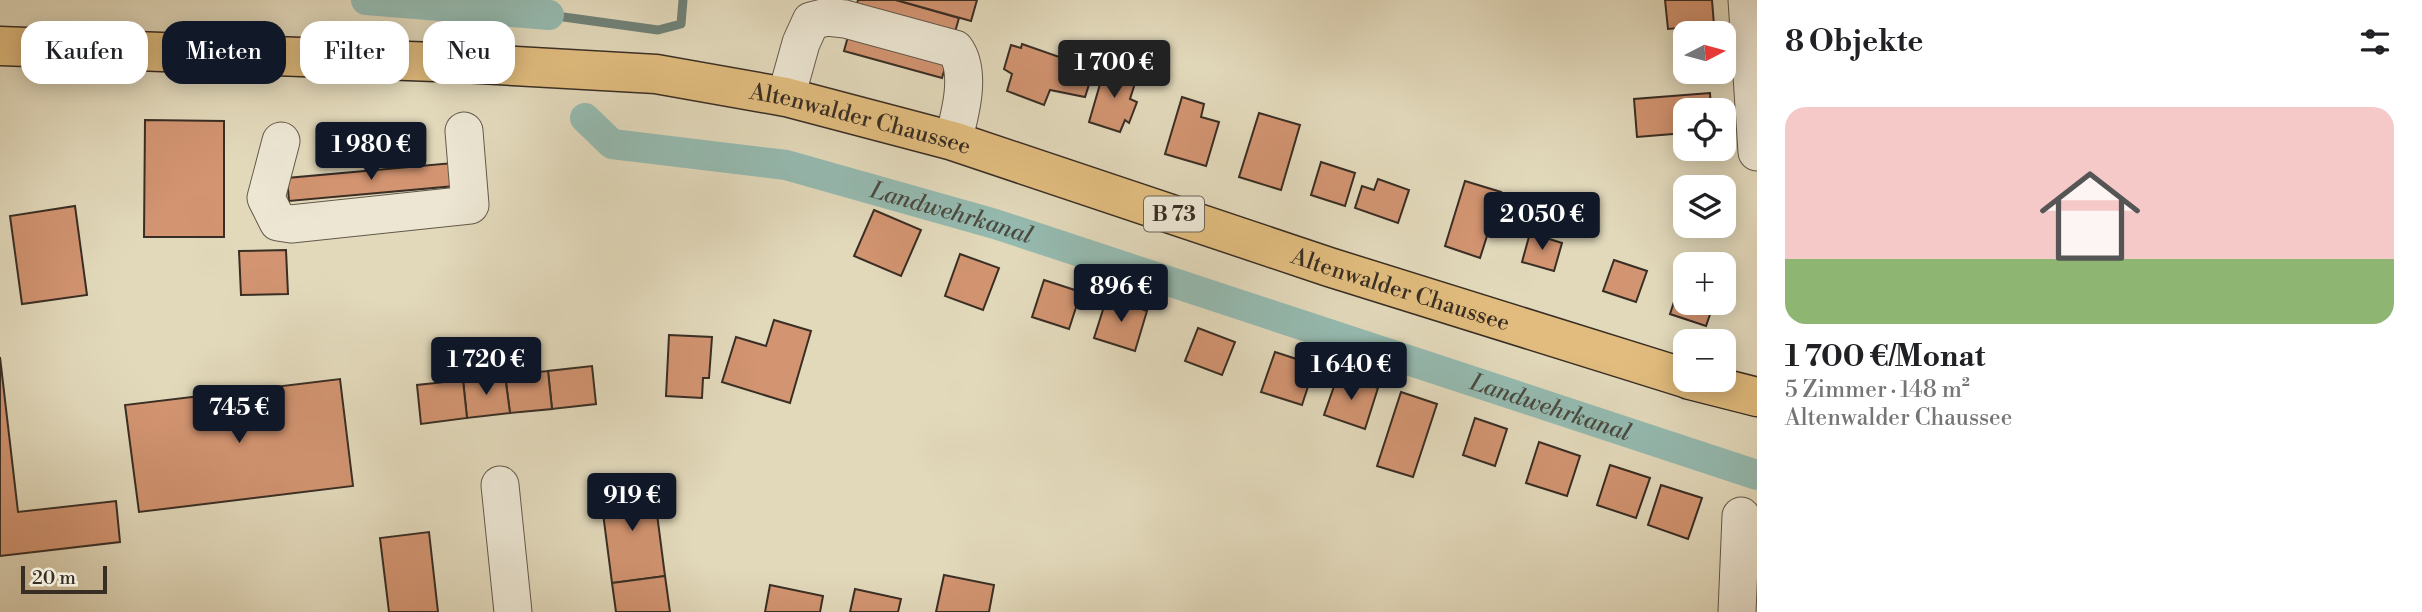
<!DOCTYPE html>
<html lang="de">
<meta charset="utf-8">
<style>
:root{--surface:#fff;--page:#f2f2f2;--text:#202124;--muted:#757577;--accent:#111827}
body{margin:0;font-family:"Libre Bodoni",serif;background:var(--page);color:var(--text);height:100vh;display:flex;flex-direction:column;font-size:26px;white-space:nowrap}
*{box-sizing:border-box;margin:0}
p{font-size:23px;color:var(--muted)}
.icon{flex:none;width:38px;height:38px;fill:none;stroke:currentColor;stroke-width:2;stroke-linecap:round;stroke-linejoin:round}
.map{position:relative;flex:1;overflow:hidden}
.sheet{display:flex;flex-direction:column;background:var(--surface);width:665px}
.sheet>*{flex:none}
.top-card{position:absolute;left:21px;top:21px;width:665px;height:63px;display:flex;gap:14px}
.needle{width:46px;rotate:84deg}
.tools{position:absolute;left:1673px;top:21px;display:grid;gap:14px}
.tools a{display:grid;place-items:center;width:63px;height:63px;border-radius:14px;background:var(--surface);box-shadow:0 4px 18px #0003;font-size:35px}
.scale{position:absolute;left:21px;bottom:18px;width:86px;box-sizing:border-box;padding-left:7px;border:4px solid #392e24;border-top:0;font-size:19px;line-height:24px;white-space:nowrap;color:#392e24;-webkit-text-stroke:5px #ece6d3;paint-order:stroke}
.price{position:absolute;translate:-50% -60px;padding:0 16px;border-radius:7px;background:var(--accent);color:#fff;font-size:23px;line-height:46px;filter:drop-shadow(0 2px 4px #0008)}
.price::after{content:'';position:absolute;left:50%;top:42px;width:21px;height:16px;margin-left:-10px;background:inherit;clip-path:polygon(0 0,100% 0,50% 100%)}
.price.active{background:#222;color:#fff}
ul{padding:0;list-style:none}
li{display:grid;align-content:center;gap:14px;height:371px;padding:0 28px}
li span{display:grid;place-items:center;height:217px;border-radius:21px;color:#555}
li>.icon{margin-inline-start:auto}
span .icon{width:126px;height:126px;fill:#fffc;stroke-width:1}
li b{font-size:30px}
h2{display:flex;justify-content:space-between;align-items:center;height:84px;padding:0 28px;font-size:30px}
.pill{padding:0 24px;border-radius:21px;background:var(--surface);box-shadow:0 4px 18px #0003;font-size:24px;line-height:63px}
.pill.active{background:var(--accent);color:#fff}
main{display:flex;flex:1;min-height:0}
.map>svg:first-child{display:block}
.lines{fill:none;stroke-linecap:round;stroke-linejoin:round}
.stream{stroke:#708278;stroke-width:9}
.canal{stroke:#95bab0;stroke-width:30}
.building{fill:#d29471;stroke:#392e24;stroke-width:2}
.minor-casing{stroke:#63594a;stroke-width:39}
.major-casing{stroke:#392e24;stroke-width:41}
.minor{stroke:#ece6d3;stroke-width:37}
.major{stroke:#e1bc7e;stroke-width:38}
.labels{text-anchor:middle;stroke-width:6;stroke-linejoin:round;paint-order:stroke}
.shield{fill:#ece6d3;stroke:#6f6558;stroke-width:2}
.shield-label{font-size:21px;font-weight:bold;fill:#392e24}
.street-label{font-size:23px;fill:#392e24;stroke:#ece6d3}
.water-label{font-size:24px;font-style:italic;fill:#4b4a40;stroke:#ece6d3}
</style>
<main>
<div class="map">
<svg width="1757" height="612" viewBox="0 0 1757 612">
<rect width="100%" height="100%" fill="#e2d9bb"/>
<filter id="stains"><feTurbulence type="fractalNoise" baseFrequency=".00286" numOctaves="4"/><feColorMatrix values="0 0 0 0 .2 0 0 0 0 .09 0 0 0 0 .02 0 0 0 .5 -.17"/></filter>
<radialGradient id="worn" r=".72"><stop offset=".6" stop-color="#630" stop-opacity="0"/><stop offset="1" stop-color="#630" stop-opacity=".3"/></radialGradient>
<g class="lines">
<polyline class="stream" points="549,15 658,30 681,24 683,0"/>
<g class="canal">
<polyline points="366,0 549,15"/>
<path id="s1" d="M 585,118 L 612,144 L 786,165 L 995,224 L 1757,475"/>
</g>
</g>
<g class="building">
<polygon points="858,0 896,0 959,18 942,78 844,51"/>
<polygon points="896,0 977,0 971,21"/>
<polygon points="1665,0 1712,0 1714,25 1668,29"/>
<polygon points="1022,44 1094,69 1085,97 1050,90 1044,105 1007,91 1012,74 1004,69 1011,45 1021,48"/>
<polygon points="1105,67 1137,77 1130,99 1137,102 1129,123 1125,120 1120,132 1089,122"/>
<polygon points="1710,93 1711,110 1685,110 1685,133 1637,137 1634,99"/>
<polygon points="1182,97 1204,104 1201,117 1219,122 1206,166 1165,154"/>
<polygon points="1259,113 1300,125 1281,190 1239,177"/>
<polygon points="145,120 224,121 224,237 144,237"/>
<polygon points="1321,162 1355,173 1345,206 1311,195"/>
<polygon points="453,163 455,186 289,201 287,178"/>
<polygon points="1378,179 1409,190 1398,223 1355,208 1362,186 1374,190"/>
<polygon points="1465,181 1501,192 1480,258 1445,246"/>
<polygon points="75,206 87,295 22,304 10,216"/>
<polygon points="874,210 921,230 901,276 854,256"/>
<polygon points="1530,233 1562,243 1554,271 1522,262"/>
<polygon points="286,250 288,294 241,295 239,251"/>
<polygon points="960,254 999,268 983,310 945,296"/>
<polygon points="1614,260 1647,271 1636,302 1603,291"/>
<polygon points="1682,277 1685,278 1685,303 1714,303 1706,326 1670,314"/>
<polygon points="1044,280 1081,292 1069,329 1032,317"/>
<polygon points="1107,297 1147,311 1135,351 1094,338"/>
<polygon points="774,320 811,331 790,403 722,382 736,337 766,346"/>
<polygon points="1198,328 1235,342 1222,375 1185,361"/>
<polygon points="669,335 712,337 709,378 703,378 702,398 666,396"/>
<polygon points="1275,352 1315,365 1302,405 1261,392"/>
<polygon points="0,357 18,512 116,501 120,542 0,556"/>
<polygon points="592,366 596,404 552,409 548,371"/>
<polygon points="548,371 552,409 510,413 505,375"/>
<polygon points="505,375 510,413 467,418 463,380"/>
<polygon points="1338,375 1378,388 1365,429 1324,415"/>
<polygon points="340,379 353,486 139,512 125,405"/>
<polygon points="463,380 467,418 421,424 417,385"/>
<polygon points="1401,392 1437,404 1413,477 1377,466"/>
<polygon points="1475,418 1507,429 1495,466 1463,455"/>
<polygon points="1539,442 1580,456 1567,496 1526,483"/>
<polygon points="1610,465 1650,478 1636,518 1597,505"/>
<polygon points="653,483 665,576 612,583 600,490"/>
<polygon points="1661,485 1702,498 1688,539 1648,525"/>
<polygon points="429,532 438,612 389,612 380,538"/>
<polygon points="944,575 994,585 989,612 936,612"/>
<polygon points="665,576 670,612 616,612 612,583"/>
<polygon points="770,585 823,596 820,612 765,612"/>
<polygon points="855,589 901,599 898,612 850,612"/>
</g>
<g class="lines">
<g class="minor-casing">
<g id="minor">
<polyline points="1747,0 1757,152"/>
<path d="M 786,97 L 801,43 L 811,21 L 827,17 L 845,19 L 955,49 C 972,72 960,115 953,141"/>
<polyline points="281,141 266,198 278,222 291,224 470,205 464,131"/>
<polyline points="500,485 513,612"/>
<polyline points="1737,612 1741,516"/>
</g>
</g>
<g class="major-casing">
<g id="major">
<path id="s2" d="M 0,46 L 462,63 L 656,74 L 786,97 L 953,141 L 1329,267 L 1685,378"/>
<polyline points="1690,380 1757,397"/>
</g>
</g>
<use href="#minor" class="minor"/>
<use href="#major" class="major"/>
</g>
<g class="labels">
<rect class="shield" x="1144" y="196.5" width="60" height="35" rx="5"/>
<g class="shield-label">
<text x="1174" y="221">B 73</text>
</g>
<g class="street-label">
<text dy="8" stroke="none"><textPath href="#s2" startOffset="866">Altenwalder Chaussee</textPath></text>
<text dy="8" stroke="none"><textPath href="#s2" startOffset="1433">Altenwalder Chaussee</textPath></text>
</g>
<g class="water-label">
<text dy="8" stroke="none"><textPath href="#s1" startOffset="385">Landwehrkanal</textPath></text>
<text dy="8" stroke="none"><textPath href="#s1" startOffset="1015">Landwehrkanal</textPath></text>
</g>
</g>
<rect width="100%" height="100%" filter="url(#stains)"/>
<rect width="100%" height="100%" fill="url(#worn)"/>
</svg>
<div class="tools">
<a><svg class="needle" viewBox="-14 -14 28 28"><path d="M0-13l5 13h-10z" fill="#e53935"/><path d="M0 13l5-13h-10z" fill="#757577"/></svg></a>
<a><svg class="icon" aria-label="locate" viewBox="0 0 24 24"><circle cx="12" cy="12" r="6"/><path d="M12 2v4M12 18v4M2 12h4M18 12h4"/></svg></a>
<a><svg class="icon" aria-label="layers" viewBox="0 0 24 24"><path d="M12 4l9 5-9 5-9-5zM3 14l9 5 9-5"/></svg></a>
<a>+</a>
<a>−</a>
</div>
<div class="scale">20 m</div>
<b class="price active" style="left:1114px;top:100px">1 700 €</b>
<b class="price" style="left:371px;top:182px">1 980 €</b>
<b class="price" style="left:1542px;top:252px">2 050 €</b>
<b class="price" style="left:1121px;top:324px">896 €</b>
<b class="price" style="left:486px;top:397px">1 720 €</b>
<b class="price" style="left:1351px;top:402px">1 640 €</b>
<b class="price" style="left:239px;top:445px">745 €</b>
<b class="price" style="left:632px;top:533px">919 €</b>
<div class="top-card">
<a class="pill">Kaufen</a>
<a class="pill active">Mieten</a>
<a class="pill">Filter</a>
<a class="pill">Neu</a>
</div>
</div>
<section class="sheet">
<h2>8 Objekte<svg class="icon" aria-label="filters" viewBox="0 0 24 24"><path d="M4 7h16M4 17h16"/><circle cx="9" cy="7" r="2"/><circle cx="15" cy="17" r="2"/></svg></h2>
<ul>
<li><span style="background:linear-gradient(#f6c9c9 70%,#8fb573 0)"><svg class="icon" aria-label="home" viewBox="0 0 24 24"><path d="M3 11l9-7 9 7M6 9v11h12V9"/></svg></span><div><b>1 700 €/Monat</b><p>5 Zimmer · 148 m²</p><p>Altenwalder Chaussee</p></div></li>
</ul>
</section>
</main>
